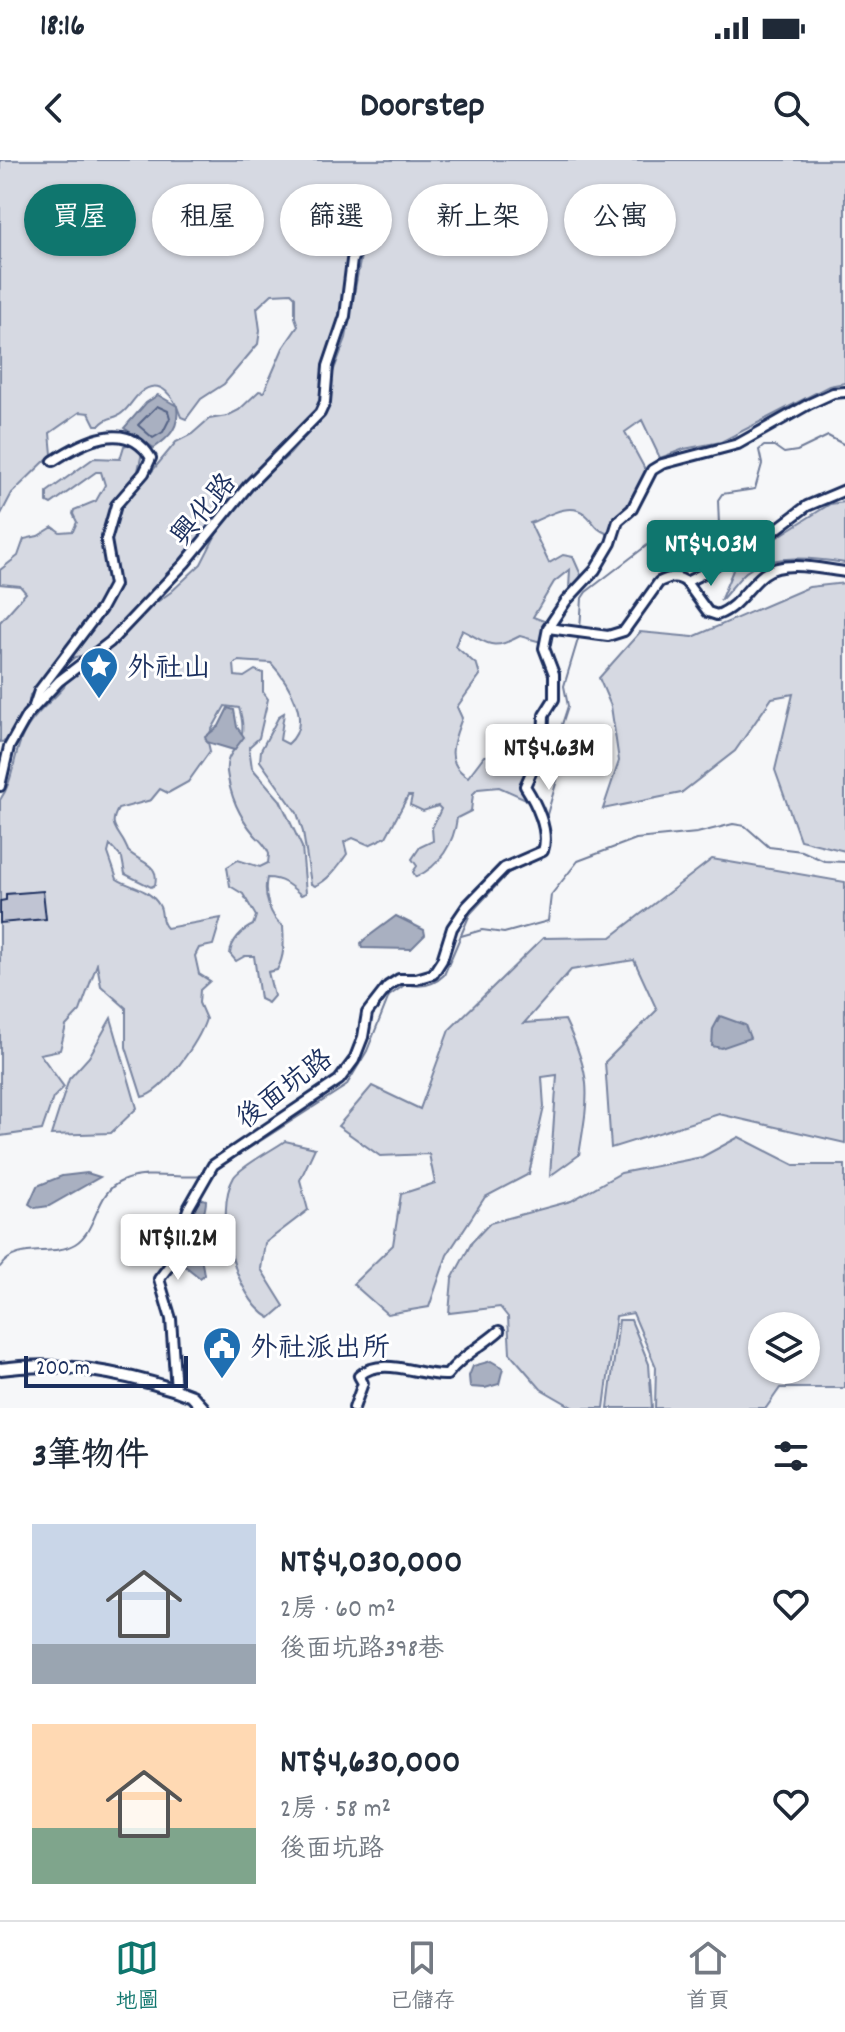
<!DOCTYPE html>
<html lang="zh-TW">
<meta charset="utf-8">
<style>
:root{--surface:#fff;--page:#f6f6f7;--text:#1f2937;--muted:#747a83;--line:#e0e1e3;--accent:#0f766e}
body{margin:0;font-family:Dekko,"LXGW WenKai TC",sans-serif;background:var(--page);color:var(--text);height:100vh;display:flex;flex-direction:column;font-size:30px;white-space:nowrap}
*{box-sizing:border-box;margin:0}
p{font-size:26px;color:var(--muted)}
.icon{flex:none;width:44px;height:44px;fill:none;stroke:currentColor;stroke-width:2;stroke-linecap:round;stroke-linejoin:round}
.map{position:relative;height:1248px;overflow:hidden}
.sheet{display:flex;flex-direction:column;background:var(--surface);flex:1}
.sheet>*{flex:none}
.banner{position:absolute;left:24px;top:24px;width:798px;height:72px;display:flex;gap:16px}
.buttons{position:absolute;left:748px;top:1152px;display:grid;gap:16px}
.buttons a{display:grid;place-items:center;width:72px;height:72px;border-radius:50%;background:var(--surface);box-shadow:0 2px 6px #0004;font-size:40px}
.scale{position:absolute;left:24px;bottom:20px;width:164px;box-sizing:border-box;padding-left:8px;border:4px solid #1b2f5e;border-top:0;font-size:22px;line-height:28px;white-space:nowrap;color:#1b2f5e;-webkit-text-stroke:6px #fff;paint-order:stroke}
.price{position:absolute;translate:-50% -68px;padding:0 18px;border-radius:8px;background:#fff;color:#222;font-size:26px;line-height:52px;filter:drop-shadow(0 2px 4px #0008)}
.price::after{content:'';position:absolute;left:50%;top:48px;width:24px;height:18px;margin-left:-12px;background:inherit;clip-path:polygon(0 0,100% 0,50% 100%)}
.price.active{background:var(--accent);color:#fff}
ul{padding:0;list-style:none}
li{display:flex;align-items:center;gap:24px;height:200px;padding:0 32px}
li span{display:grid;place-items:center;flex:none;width:224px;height:160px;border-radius:0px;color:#555}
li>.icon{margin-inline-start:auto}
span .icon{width:96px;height:96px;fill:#fffc;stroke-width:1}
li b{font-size:34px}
h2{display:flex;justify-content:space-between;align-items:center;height:96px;padding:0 32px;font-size:34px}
.chip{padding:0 28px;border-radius:36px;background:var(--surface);box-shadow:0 2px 6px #0004;font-size:28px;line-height:72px}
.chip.active{background:var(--accent);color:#fff}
.status{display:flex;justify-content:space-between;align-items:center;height:56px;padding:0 40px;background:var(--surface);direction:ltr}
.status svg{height:22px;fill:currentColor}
header{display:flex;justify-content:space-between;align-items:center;height:104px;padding:0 32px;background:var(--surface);font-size:36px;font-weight:700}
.dock{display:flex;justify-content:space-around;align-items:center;height:112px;border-top:2px solid var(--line);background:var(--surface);font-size:22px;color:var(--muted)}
.dock a{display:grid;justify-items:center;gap:4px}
.dock .active{color:var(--accent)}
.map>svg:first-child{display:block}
.green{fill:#d6d9e2;stroke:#7884a0;stroke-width:2;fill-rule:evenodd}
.water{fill:#a9b0c1;stroke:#707c99;stroke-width:2}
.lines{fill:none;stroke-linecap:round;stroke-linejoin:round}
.shore{stroke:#546386;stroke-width:2}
.stream{stroke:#707c99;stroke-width:2}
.building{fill:#c0c4d3;stroke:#1b2f5e;stroke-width:2}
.minor-casing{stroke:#1b2f5e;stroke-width:14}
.major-casing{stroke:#1b2f5e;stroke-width:16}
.minor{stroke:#fff;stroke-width:8}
.major{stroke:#fff;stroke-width:10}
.labels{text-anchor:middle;stroke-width:6;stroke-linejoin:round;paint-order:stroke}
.street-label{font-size:28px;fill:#1b2f5e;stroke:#fff}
.poi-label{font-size:28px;fill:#1b2f5e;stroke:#fff;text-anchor:start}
</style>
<div class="status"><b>18:16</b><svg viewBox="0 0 49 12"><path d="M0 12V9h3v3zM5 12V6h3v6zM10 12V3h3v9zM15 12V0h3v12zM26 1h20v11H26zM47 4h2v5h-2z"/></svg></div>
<header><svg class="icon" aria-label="back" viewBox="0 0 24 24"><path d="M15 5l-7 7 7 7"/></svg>Doorstep<svg class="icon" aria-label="search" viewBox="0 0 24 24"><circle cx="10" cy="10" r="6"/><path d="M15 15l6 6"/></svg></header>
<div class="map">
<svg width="845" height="1248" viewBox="0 0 845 1248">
<rect width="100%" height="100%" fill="#f6f7f9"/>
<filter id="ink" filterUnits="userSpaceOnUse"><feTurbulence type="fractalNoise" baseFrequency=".0125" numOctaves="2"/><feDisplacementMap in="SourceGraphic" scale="16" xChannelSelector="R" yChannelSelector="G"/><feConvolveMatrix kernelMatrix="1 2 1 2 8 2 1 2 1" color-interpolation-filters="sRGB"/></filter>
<g filter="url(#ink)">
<g class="green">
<path d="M 0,0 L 845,0 L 845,223 L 829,226 L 721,282 L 684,289 L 660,298 L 642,260 L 625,272 L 646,311 C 639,328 635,346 617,354 L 608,374 C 593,368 595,362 585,354 C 569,341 546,357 530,363 L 549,403 L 563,395 L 573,397 L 581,415 L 576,427 L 569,429 L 570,409 L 554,422 L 533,457 L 547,462 L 541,482 L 520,476 C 490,492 489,483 462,470 L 455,486 L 477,505 L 480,515 L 457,547 L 462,558 C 454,580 443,602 468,617 L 484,596 L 501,595 L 529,601 L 528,640 L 499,627 L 478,629 L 473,634 L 471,651 L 457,658 C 454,683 440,706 416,717 L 413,712 L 417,706 L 412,699 L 420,687 L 433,681 L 432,668 L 441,649 L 438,646 L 423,651 L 410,645 L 412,636 L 408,636 L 386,677 L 369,685 L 353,678 L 344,682 L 347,694 C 338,706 329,720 315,726 L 311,724 L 303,672 L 297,653 L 260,601 L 261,590 L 279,556 L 284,553 L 280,580 L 288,584 C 314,562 288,522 271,503 L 238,501 L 234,504 L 235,516 L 244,517 L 255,510 L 263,513 L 263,532 L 268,539 L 259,578 L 249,587 L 252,608 L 280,640 L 302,687 L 306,733 L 301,735 C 290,725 282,718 267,718 C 263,735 270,757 283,766 C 284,782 285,795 277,810 L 268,812 L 274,836 L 268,843 L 260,839 L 254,796 L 245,796 L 236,801 L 230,794 C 231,781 242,770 253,765 L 256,756 L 243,734 L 230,726 L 227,707 L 238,700 L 260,707 L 268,703 L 269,694 C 266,685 260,681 254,674 C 239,656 230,635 227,612 C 224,586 252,589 239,548 L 225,546 L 207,578 L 210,591 L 188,622 L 168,633 L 160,629 L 151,640 L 118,649 C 110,663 114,666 122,679 C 123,680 128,690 128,691 C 140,703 160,703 155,725 L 151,727 L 125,714 L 122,698 L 110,685 L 108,693 L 117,719 C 131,728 149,728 159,745 C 164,753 159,760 167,768 L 221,758 L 213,785 L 199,788 L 195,796 L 199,814 L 210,821 L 200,830 L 199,843 L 206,859 C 199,881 164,932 142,937 L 126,887 L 126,848 L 101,826 L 97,804 L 80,851 L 66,866 L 60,890 L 40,894 L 64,927 L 53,938 L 42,970 L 0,976 L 0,640 C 14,620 13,596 23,575 C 32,556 50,543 64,527 L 66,521 L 125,474 L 143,452 L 171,432 L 201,404 L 225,357 L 254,325 L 290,294 L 329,248 L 332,215 L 346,178 L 363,85 L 354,82 L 321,245 L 308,263 L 289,277 L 222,349 L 160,426 L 93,494 L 75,497 L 30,535 L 28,549 L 8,581 L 0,582 L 0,462 L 26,433 L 20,426 L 0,424 L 0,410 L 18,396 L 24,379 L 38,376 L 53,367 L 60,372 L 73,371 L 77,362 L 73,354 L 74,350 L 96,341 L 105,325 L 101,312 L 96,312 L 51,344 L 47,342 L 47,332 L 94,298 L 120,299 L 124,286 L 132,283 L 142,293 L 137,315 L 149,315 L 176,282 L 192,274 L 209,259 L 227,256 L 239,250 L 259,231 L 264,232 L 283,188 L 298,166 L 295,157 L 295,137 L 291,133 L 272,134 L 257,148 L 260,170 L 258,184 L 224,224 L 201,239 L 186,259 L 181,257 C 175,239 161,215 140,233 C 133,239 129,248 122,253 C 116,259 107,256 100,265 L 95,265 L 89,253 L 80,252 L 50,273 L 52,294 L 12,333 L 0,356 Z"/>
<path d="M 845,342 L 845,403 C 815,398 772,393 746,412 C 737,420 729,432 720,441 L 736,403 L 830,344 Z"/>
<polygon points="845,423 845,691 800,680 775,610 793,534 772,538 735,591 681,633 603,649 619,601 611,546 599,518 640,472 693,477 809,427"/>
<path d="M 712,699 L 845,722 L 845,983 L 719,954 L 611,988 L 605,902 L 657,850 L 634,800 L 571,810 L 524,863 L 565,860 C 593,918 589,934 579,995 L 550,1016 L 557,915 L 542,917 L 544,947 L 529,1014 L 485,1037 L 447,1095 L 429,1147 L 387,1154 L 353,1124 L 393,1085 L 401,1034 L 435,1023 L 429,994 L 380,996 L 338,966 L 372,926 L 420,949 L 449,870 L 543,778 L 611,777 Z"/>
<polygon points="111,858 137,948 111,973 51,975 69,919 89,897"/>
<path d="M 739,977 L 794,1005 L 845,1005 L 845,1228 L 780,1228 L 766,1248 L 655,1248 L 656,1207 L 633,1153 L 616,1156 L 604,1248 L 574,1248 L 541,1229 L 510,1193 L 508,1157 L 500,1147 L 449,1153 L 452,1119 L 472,1082 L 490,1063 L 571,1041 L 621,1013 L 702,997 ZM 762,1166 L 806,1166 L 806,1210 L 762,1210 Z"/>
<path d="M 285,981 L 315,988 L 300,1020 L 308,1050 L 265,1083 L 261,1109 L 284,1146 L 270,1158 C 235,1139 213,1052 234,1017 C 241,1006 274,989 285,981 Z"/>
<polygon points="619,1160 631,1160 649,1204 652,1248 608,1248"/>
</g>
<g class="water">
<path d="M 158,235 L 177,246 C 180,267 170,277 154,288 L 124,268 L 146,243 Z"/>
<polygon points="228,548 234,550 237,567 244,577 234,590 207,582 205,577 219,566"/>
<polygon points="396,756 424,770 425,775 411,789 362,788 361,783 365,779"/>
<polygon points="720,856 745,865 750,878 721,888 712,886 713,869"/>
<polygon points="87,1013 100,1017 49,1046 35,1048 29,1044 37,1026 62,1016"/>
<path d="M 203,1039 L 206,1040 C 206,1051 202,1057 200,1067 C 196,1083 202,1099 204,1115 L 200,1118 L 179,1101 L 184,1090 L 186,1069 L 196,1041 Z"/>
<polygon points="491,1201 503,1208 499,1224 485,1228 470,1227 469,1216 473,1206"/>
</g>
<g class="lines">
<polygon class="shore" points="157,246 168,251 170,258 163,272 153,278 138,265"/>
<g class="stream">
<polyline points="580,470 582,438 586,432 650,383 693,388 719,365 718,340 722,334 755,329 762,304 759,290 764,286 774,286 784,293 797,291 828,276 845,285"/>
<polyline points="461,776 482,770 504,773 548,761 551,735 578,701 636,679 697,673 733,664 745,666 769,687 802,691 824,701 845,702"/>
<path d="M 215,1010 L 346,926 L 367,891 L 389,836 L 406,824 C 421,828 433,826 444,815 L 470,754 L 508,713 L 545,695 L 549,685 L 546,658 L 557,620 L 553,592 L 568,546 L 564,526 L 579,476"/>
<path d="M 0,1107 C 17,1082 51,1098 75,1084 C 98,1070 95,1032 122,1021 C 147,1010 176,1019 202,1016"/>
</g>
</g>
<polygon class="building" points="43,731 46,759 0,763 0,741 6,740 6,734"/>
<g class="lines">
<g class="minor-casing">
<g id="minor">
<path d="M 686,422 L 708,452 L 717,455 C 739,447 746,428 764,414 C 784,399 821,409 845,412"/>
<path d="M 548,468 L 608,476 L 624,471 L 659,422 C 669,417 677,415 686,422 L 704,413 L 754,378 L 774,371 L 807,346 L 845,330"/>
<path d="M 34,546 L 39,531 L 101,449 L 114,425 L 106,380 L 116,345 L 144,313 L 151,298 C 127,258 82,282 53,301"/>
<polyline points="0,626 9,587 27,555 59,521 110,482 185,403 248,326 320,253 325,242 328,206 345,156 352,100 370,60"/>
<path d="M 176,1230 L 171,1159 L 159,1119 L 179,1093 L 183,1063 L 189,1047 L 213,1005 L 339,920 L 354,900 L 363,877 L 367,853 L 388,826 L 399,819 L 416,819 L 433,814 L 442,800 L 452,768 L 467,746 L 504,708 L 543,691 C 550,671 536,643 525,626 L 543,586 L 544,555 L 554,539 L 554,514 L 544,488 L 548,468 L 566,441 L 595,410 L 611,383 L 618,361 L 632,349 L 652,310 L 662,304 L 738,284 L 809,244 L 833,233 L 845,232"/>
<path d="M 354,1248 L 363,1223 L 359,1216 C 382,1195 421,1217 447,1215 C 460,1197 482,1186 499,1171"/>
</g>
</g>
<g class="major-casing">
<path id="major" d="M 0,1209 C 60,1201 118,1212 176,1230 L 192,1236 L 203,1248"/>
</g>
<use href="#minor" class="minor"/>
<use href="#major" class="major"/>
</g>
</g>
<defs>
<g id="sight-pin" transform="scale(2)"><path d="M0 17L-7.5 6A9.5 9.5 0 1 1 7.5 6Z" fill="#1f6fb2" stroke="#fff"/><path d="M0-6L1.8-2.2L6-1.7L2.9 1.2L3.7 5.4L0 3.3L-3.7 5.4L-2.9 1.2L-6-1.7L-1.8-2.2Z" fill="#fff"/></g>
<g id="civic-pin" transform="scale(2)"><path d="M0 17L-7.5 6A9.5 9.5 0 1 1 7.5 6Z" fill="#1f6fb2" stroke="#fff"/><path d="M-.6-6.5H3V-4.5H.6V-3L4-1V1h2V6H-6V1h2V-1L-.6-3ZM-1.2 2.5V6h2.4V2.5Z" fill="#fff"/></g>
</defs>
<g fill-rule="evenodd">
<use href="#sight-pin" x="99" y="506"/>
<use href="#civic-pin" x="222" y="1186"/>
</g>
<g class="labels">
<g class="street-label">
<text transform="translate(202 348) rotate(-50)" y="10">興化路</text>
<text transform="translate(283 927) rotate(-37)" y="10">後面坑路</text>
</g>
<g class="poi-label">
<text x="127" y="516">外社山</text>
<text x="250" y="1196">外社派出所</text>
</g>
</g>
</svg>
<div class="buttons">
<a><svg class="icon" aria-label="layers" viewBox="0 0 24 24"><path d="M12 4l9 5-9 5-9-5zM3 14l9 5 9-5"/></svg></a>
</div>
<div class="scale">200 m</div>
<b class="price active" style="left:711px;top:428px">NT$4.03M</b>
<b class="price" style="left:549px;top:632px">NT$4.63M</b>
<b class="price" style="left:178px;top:1122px">NT$11.2M</b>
<div class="banner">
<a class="chip active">買屋</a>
<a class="chip">租屋</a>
<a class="chip">篩選</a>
<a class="chip">新上架</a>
<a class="chip">公寓</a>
</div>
</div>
<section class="sheet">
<h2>3筆物件<svg class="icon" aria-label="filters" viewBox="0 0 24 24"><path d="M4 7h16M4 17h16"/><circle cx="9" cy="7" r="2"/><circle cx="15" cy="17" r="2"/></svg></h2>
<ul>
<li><span style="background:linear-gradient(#c9d6e8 75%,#9aa5b1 0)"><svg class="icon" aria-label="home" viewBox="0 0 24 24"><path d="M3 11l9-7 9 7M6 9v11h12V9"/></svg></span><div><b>NT$4,030,000</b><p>2房 · 60 m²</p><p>後面坑路398巷</p></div><svg class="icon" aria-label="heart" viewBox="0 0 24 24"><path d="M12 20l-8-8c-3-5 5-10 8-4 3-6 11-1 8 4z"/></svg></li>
<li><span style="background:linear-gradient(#ffd9b3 65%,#7fa58c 0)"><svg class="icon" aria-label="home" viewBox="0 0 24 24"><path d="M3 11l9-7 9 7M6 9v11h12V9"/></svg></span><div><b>NT$4,630,000</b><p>2房 · 58 m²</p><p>後面坑路</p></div><svg class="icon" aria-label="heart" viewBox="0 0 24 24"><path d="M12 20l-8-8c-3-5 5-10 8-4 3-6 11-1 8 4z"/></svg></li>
</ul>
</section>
<nav class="dock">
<a class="active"><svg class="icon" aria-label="map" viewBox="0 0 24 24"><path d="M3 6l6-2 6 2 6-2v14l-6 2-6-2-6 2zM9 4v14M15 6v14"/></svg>地圖</a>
<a><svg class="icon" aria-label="saved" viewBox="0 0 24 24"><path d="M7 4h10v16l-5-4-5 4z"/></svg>已儲存</a>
<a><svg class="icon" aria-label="home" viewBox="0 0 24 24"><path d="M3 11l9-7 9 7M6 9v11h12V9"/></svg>首頁</a>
</nav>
